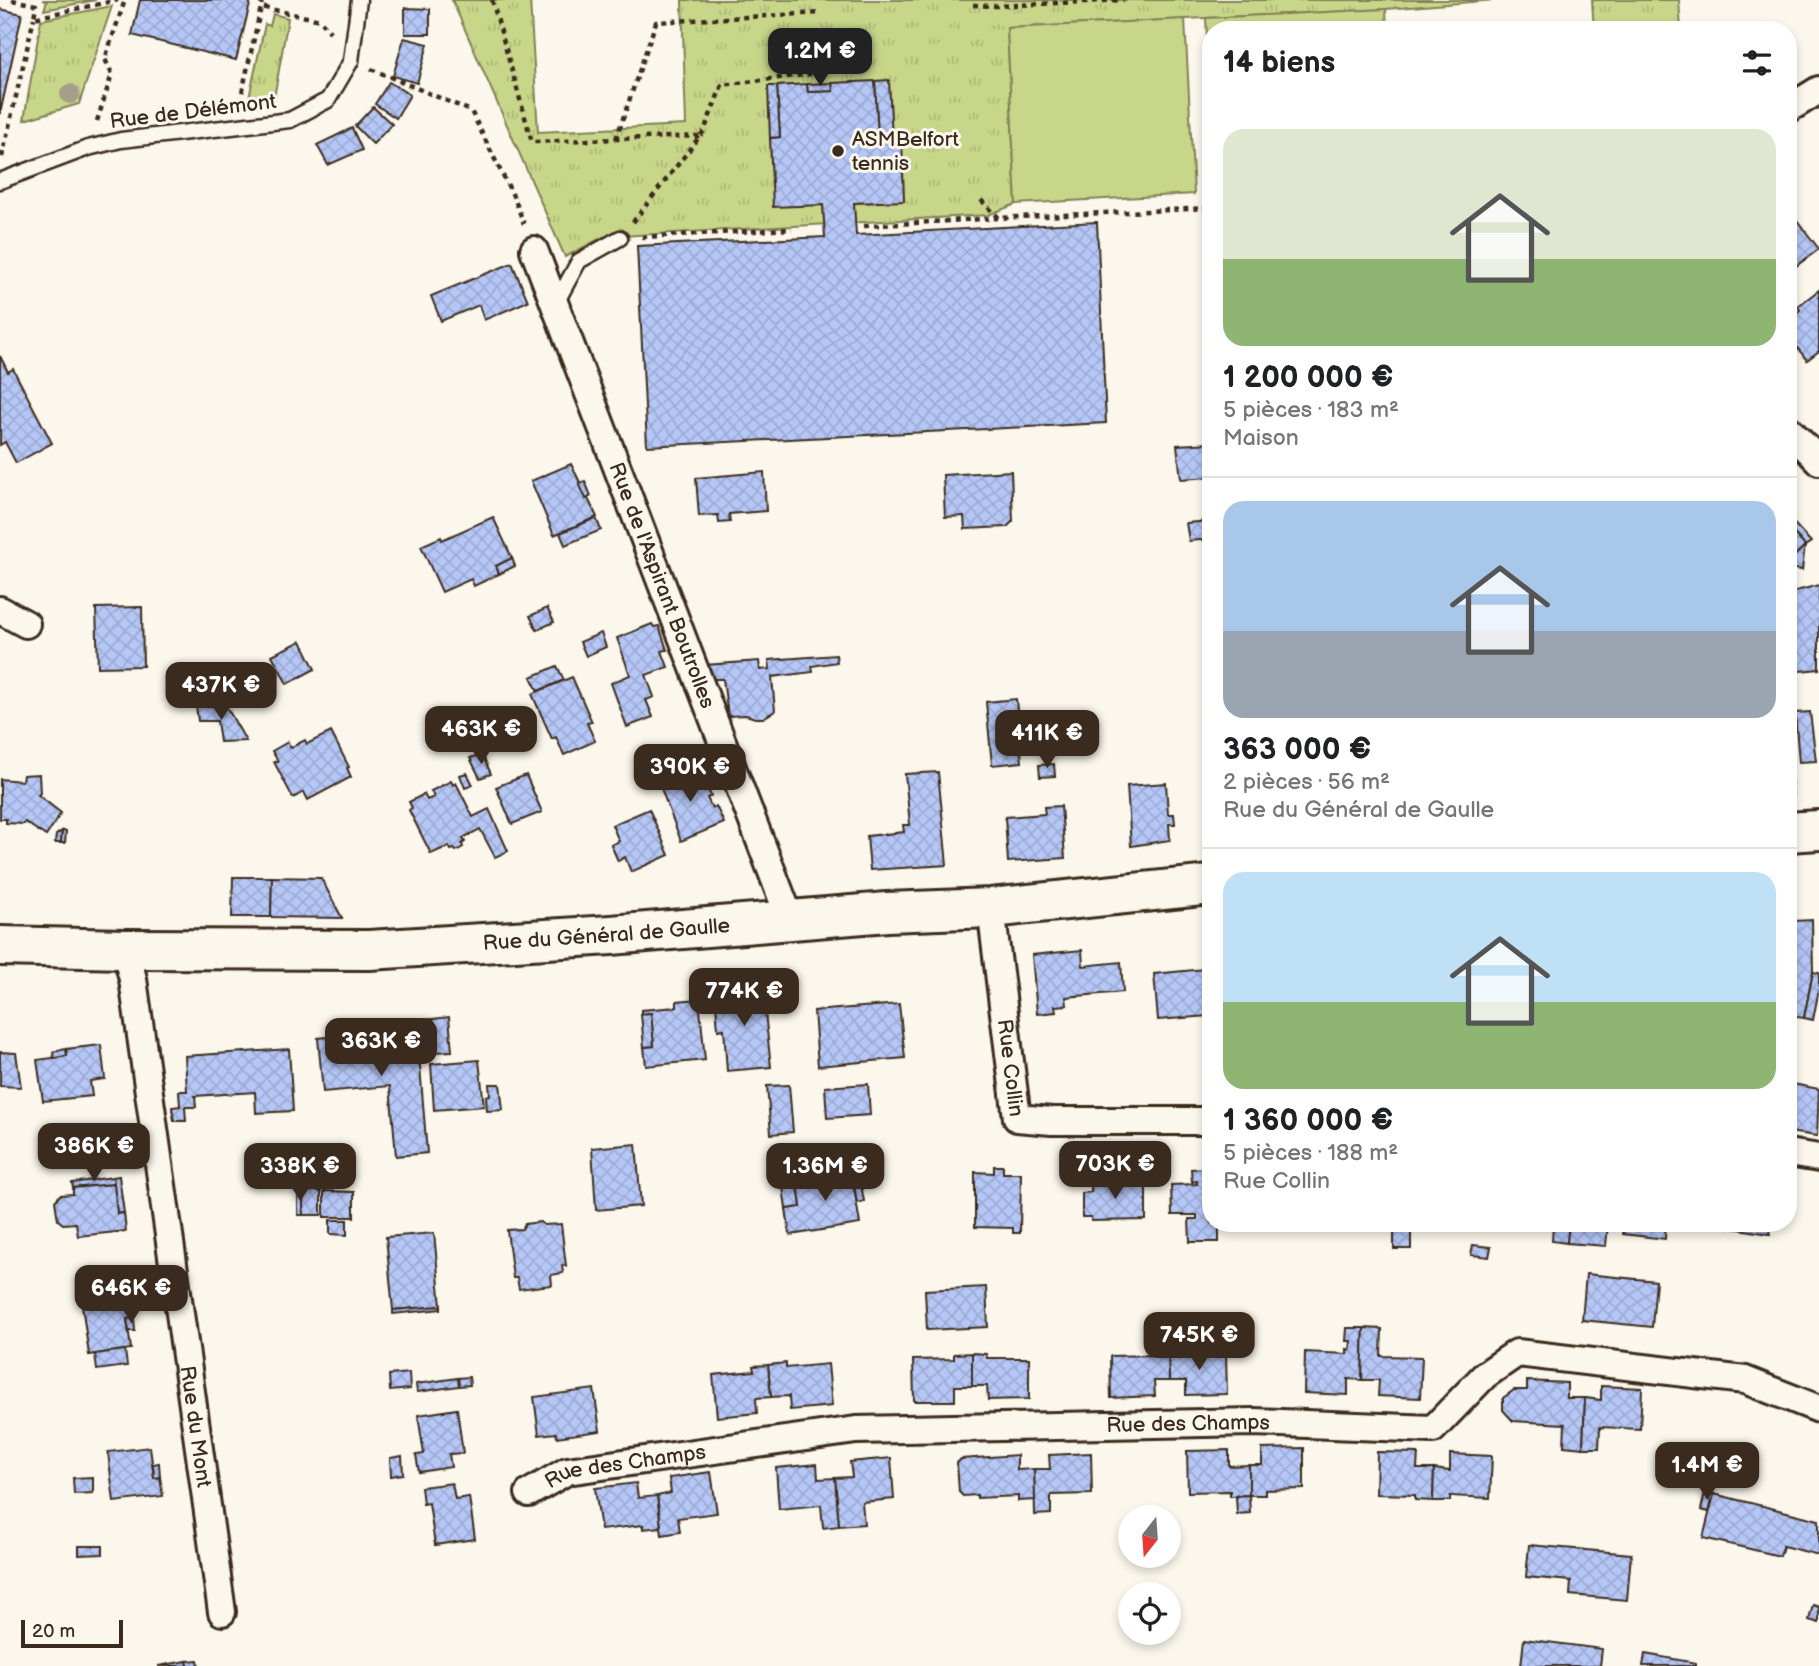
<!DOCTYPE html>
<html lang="fr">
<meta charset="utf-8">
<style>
:root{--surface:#fff;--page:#f2f2f2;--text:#202124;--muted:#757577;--line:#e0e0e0;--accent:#3b2a1e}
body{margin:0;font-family:"Balsamiq Sans",sans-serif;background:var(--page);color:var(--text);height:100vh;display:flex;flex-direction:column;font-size:26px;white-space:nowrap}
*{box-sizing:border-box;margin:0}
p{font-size:23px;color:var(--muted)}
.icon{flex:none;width:38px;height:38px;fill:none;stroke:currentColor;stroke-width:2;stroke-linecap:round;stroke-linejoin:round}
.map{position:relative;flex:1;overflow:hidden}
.sheet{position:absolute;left:1202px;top:21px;width:595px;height:1211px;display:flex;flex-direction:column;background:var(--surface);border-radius:28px;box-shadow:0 4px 10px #0003}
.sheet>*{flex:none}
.needle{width:46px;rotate:197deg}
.fabs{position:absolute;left:1118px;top:1505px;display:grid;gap:14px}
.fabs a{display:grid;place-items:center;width:63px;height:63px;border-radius:50%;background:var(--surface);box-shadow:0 4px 10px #0003;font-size:35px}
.scale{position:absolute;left:21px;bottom:18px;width:102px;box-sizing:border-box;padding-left:7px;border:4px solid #3b2a1e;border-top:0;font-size:19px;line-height:24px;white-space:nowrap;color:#3b2a1e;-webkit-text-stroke:5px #fbf7ec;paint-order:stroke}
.price{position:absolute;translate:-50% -60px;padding:0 16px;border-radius:14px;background:var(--accent);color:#fff;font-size:23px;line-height:46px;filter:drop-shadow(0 2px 4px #0008)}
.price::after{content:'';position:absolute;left:50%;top:42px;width:21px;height:16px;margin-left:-10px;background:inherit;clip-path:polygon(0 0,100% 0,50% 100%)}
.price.on{background:#222;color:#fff}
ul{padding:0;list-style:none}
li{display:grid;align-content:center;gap:14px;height:371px;padding:0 21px}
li+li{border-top:2px solid var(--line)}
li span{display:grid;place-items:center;height:217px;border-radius:21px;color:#555}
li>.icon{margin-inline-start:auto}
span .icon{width:126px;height:126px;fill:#fffc;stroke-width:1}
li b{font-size:30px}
h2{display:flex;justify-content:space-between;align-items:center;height:84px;padding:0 21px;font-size:30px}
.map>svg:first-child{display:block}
.grass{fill:url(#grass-tufts);stroke:#828054;stroke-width:2}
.pitch{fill:#c8d68a;stroke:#828054;stroke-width:2}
.building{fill:url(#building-cross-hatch);stroke:#3b2a1e;stroke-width:2}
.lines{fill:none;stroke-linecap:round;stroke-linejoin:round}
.lane-casing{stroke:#3b2a1e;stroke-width:19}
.street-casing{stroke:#3b2a1e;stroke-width:32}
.primary-casing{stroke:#3b2a1e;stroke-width:44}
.path{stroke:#3b2a1e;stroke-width:4.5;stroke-dasharray:5 5;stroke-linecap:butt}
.lane{stroke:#fbf7ec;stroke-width:14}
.street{stroke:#fbf7ec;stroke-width:26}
.primary{stroke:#fbf7ec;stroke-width:38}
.tree{fill:#a59e8a}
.poi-dot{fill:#3b2a1e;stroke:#fbf7ec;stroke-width:2.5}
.labels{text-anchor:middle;stroke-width:6;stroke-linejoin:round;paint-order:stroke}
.street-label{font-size:21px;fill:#3b2a1e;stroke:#fbf7ec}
.poi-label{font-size:21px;fill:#3b2a1e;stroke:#fbf7ec;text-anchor:start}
</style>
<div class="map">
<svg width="1819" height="1666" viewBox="0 0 1819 1666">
<defs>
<pattern id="grass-tufts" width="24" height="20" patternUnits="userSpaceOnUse" patternTransform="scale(1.75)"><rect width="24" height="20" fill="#c8d68a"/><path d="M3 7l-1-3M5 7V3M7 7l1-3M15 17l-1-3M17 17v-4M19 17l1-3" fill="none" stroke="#adb877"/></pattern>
<pattern id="building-cross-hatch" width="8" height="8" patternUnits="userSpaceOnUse" patternTransform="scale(1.75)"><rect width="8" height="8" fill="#b5c7f7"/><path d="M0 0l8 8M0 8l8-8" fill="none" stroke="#9dabd3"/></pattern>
</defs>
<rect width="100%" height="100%" fill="#fbf7ec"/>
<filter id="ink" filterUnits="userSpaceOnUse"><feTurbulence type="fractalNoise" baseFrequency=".0143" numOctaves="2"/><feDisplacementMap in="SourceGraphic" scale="14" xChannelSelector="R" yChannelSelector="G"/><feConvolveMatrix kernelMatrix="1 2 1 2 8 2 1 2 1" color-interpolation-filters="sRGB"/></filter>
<g filter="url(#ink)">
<g class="grass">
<polygon points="42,0 96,0 44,10 47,1"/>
<polygon points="452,0 530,0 538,132 686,125 682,0 1495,0 1386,9 1007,28 1016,204 988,215 603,237 565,257"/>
<polygon points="1592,0 1679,0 1681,30 1594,30"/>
<polygon points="112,6 79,104 24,120 41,20"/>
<polygon points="273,14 288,18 273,104 247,107 265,24 270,26"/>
</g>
<g class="pitch">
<polygon points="1386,9 1387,30 1211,30 1211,120 1206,18"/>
<polygon points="1185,19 1194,194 1016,204 1007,28"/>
</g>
<g class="building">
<polygon points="140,0 251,0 236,60 132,35"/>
<polygon points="405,8 430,9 430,34 405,34"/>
<polygon points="0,9 22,14 0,114"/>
<polygon points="404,38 428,44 417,83 393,76"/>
<polygon points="889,80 892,140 878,140 875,81"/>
<polygon points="875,81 878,140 902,139 904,201 854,203 856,235 1097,222 1106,423 647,446 637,246 825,237 823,205 773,207 770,138 780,137 777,86 807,84 808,92 833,91 832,83"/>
<polygon points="389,82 410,95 396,118 375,104"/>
<polygon points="832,83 833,91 808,92 807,84"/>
<polygon points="768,86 777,86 780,137 770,138"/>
<polygon points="373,107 392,124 373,144 355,126"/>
<polygon points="352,128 362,150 328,165 317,145"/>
<polygon points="1793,215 1819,249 1788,272 1788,218"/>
<polygon points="512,263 528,301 484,320 479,305 441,321 431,296"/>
<polygon points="1819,290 1819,351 1807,360 1788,336 1788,319 1800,310 1798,306"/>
<polygon points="0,356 8,372 13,369 52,443 16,463 5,442 0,445"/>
<polygon points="1211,443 1211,477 1181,479 1177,445"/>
<polygon points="571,464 597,517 554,535 531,481"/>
<polygon points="1011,471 1013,521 1007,527 965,529 964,516 945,517 943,475"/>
<polygon points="764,472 766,511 729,514 730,522 719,523 718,515 699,516 696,478"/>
<polygon points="585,481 591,496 586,499 579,483"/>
<polygon points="493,517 512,558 496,566 499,574 474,586 471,579 442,592 421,546 441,537 442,540"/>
<polygon points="1788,517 1811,542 1805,546 1788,527"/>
<polygon points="596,518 601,530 565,545 560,533"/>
<polygon points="1211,521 1211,539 1189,541 1186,523"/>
<polygon points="1788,527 1805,546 1788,562"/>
<polygon points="1805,546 1802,570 1788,568 1788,562"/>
<polygon points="512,558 515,566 499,574 496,566"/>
<polygon points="1819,585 1819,669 1790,672 1788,593"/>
<polygon points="142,607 143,666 98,667 96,608"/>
<polygon points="547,608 554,622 537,630 530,616"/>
<polygon points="652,624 654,627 659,626 667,650 662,651 668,667 646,675 654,697 646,700 653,717 627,727 611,683 630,675 617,638"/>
<polygon points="601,633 606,647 586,656 580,642"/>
<polygon points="301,641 315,669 287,684 272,655"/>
<polygon points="836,655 837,662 812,666 813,672 772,677 775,711 763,718 755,718 746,715 728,716 723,679 711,679 705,665 759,661 760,670 770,669 769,660"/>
<polygon points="557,666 564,680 538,691 531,677"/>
<polygon points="572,677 592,722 587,723 595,741 564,755 556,737 552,739 532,694"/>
<polygon points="1016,699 1022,762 992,765 986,702"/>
<polygon points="196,706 226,706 246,741 220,742 217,721 198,721"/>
<polygon points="1810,712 1816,761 1799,762 1795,713"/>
<polygon points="331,732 349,767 347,768 351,777 308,800 304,792 293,798 274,762 278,761 272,751 288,742 290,748 305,740 307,744"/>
<polygon points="482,754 491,774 480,778 470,758"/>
<polygon points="1054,764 1055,776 1040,777 1039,765"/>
<polygon points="698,767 711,796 707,798 712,808 716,806 724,823 681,841 659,783"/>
<polygon points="1788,768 1790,768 1793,796 1788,796"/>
<polygon points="938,772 947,865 870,870 867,836 904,832 903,825 910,825 905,774"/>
<polygon points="467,773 473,785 465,788 460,775"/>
<polygon points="39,774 40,793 38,795 61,813 46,836 25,822 24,824 6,823 6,819 0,819 0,779 22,781 23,775"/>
<polygon points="526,775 542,812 512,824 496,787"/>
<polygon points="451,781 453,785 456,783 473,817 489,809 508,851 495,857 480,829 463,838 465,842 462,844 463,847 456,851 454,849 451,850 449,846 431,854 409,810 412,808 409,802 424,794 427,800 434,797 431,791"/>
<polygon points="1166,783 1168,814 1174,814 1175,824 1169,824 1170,840 1131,846 1127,786"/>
<polygon points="1061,806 1065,858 1008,862 1005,817 1045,814 1044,807"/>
<polygon points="649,809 669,855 631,872 625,857 618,861 611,845 619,841 612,825"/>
<polygon points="62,831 61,843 55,843 56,835"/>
<polygon points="62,831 66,831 65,843 61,843"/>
<polygon points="233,877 272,877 271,917 232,917"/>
<polygon points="272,877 321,878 342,918 271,917"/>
<polygon points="1788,919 1794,919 1794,921 1812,920 1813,972 1804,1018 1788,1016 1796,966 1788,967"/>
<polygon points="1082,950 1083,966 1121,962 1123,992 1066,997 1067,1005 1055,1006 1056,1012 1037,1014 1032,955"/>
<polygon points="1204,969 1208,1016 1158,1020 1154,974"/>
<polygon points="1813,972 1819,973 1819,989 1813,1020 1804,1018"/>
<polygon points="762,985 771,1067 727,1071 724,1029 718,1030 716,1005 721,1004 720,989"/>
<polygon points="699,999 705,1060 646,1066 644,1047 654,1046 651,1013 641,1014 641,1010 677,1007 677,1001"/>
<polygon points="899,1004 905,1058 818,1066 814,1011"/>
<polygon points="651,1013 654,1046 644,1047 641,1014"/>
<polygon points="449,1017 452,1051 435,1052 433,1019"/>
<polygon points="416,1019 433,1019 435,1052 418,1054"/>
<polygon points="417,1029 427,1153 396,1156 390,1086 323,1092 318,1038"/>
<polygon points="101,1045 105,1079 90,1081 92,1096 43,1101 37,1060 67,1056 66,1049"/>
<polygon points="66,1049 67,1056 54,1058 53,1052"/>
<polygon points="289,1049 293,1111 256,1113 255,1092 195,1096 196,1107 185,1107 186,1121 174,1121 172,1107 180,1106 179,1091 187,1091 185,1056"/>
<polygon points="0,1052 16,1053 21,1087 0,1086"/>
<polygon points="479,1060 484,1106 434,1110 431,1064"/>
<polygon points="1788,1083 1819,1089 1817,1136 1788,1132"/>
<polygon points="489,1084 500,1084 503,1110 487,1111 486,1096 490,1095"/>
<polygon points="868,1084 870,1115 827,1118 825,1087"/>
<polygon points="789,1085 793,1132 771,1134 767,1086"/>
<polygon points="636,1144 641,1206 596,1210 592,1148"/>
<polygon points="994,1166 1003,1166 1003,1173 1021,1173 1020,1233 1013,1233 1013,1228 975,1227 975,1172 994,1173"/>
<polygon points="858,1168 864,1201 857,1203 851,1169"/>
<polygon points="1205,1168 1205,1177 1211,1174 1210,1219 1211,1223 1219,1223 1219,1242 1190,1242 1189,1219 1197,1219 1197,1215 1172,1215 1171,1185 1197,1184 1197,1181 1192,1182 1191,1169"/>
<polygon points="851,1169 860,1224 790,1235 786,1209 801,1207 797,1178"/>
<polygon points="119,1176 124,1213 117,1214 113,1177"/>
<polygon points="113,1177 114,1184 73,1188 72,1183"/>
<polygon points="797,1178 801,1207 786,1209 782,1180"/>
<polygon points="1091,1179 1112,1179 1111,1182 1146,1181 1146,1220 1091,1221 1091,1217 1082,1217 1082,1193 1091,1192"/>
<polygon points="114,1184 117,1214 124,1213 126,1231 78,1236 76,1223 63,1224 58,1220 55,1201 60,1195 73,1194 73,1188"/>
<polygon points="298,1190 303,1191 303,1215 298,1215"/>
<rect x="303" y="1191" width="18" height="24"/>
<polygon points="324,1191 354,1192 354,1217 324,1217"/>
<polygon points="330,1220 347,1220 347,1235 330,1234"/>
<polygon points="540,1222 544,1225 561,1224 566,1266 562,1265 563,1273 551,1275 552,1285 519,1289 517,1278 513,1278 507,1230 522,1229 525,1224"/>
<polygon points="1473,1223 1493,1223 1492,1228 1473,1226"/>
<polygon points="1553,1223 1569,1223 1567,1243 1552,1241"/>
<polygon points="1569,1223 1608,1224 1606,1246 1567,1243"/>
<polygon points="1624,1223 1666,1223 1665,1239 1623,1234"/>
<polygon points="1726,1223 1772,1223 1770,1234 1726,1227"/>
<polygon points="1394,1229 1411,1230 1411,1249 1394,1249"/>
<polygon points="434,1233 441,1306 393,1310 386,1237"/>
<polygon points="1473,1245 1491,1247 1489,1257 1471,1255"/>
<polygon points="1586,1274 1656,1281 1652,1327 1582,1320"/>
<polygon points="986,1287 988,1327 927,1330 925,1290"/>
<polygon points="131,1299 134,1318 127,1319 131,1349 89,1355 82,1305"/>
<polygon points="441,1306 441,1309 393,1314 393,1310"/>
<polygon points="134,1318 135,1331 129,1331 127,1319"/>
<polygon points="1347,1328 1364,1328 1362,1380 1348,1379 1348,1395 1304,1393 1305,1352 1347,1354 1347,1349 1350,1350 1351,1341 1346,1341"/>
<polygon points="1364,1328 1382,1329 1381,1356 1422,1357 1420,1398 1378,1396 1379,1380 1362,1380"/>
<polygon points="1186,1349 1186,1355 1226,1354 1227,1394 1186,1395 1186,1381 1169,1381 1168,1350"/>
<polygon points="125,1350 127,1366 97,1370 95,1354"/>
<polygon points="1154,1350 1168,1350 1169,1381 1154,1381 1155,1396 1111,1398 1110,1356 1154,1355"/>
<polygon points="972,1353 972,1386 955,1386 955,1401 914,1401 913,1360 954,1359 954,1354"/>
<polygon points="972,1353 986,1354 987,1358 1029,1358 1029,1399 988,1400 987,1386 972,1386"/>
<polygon points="786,1363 786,1368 828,1364 832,1406 790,1410 789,1396 771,1397 768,1365"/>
<polygon points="768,1365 771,1397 756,1398 757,1413 717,1417 713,1375 754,1371 753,1366"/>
<polygon points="409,1373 410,1389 390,1391 389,1375"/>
<polygon points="469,1377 470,1385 459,1386 458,1378"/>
<polygon points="458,1378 459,1386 417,1392 416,1384"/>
<polygon points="1527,1381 1567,1383 1567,1398 1585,1398 1583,1448 1564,1446 1565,1424 1513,1421 1503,1410 1503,1398 1514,1390 1527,1390"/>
<polygon points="1601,1386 1642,1388 1640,1429 1600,1427 1599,1448 1583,1448 1585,1398 1601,1400"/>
<polygon points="594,1389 600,1431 557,1437 556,1433 539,1435 534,1397"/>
<polygon points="457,1409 463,1453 449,1454 451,1467 419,1472 416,1455 424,1454 418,1415"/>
<polygon points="150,1447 154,1478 160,1477 163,1496 114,1502 108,1452"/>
<polygon points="1304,1448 1304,1489 1265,1490 1265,1495 1249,1495 1249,1465 1262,1465 1262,1449"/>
<polygon points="1229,1450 1229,1466 1249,1465 1249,1495 1230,1496 1230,1491 1188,1492 1187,1451"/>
<polygon points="1377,1452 1418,1453 1417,1469 1434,1469 1433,1501 1415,1500 1415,1495 1376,1494"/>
<polygon points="1091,1453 1092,1494 1051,1495 1051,1514 1035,1515 1034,1469 1050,1469 1049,1455"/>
<polygon points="1450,1454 1492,1456 1490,1498 1450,1496 1450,1501 1433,1501 1434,1469 1450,1471"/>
<polygon points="1017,1455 1017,1470 1034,1469 1035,1500 1018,1501 1018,1496 977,1498 977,1495 963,1496 959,1492 957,1463 961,1459"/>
<polygon points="402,1456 403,1474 391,1476 390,1458"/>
<polygon points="891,1458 894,1499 862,1502 864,1524 839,1526 835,1478 852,1477 850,1462"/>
<polygon points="159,1463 160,1477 154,1478 153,1464"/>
<polygon points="817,1464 818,1479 835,1478 839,1526 823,1528 821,1505 779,1509 776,1468"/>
<polygon points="711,1472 717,1513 678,1518 680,1532 662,1535 657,1496 671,1493 669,1478"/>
<polygon points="93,1477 93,1493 74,1494 73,1478"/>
<polygon points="452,1483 455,1499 469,1497 475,1539 435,1545 429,1503 423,1504 421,1487"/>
<polygon points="636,1483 638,1498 657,1496 661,1527 643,1529 643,1525 601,1530 595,1488"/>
<polygon points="1705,1492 1714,1494 1709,1512 1701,1510"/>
<polygon points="1714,1494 1819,1520 1819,1555 1783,1546 1780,1556 1703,1538"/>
<polygon points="1249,1495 1250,1513 1237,1514 1236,1496"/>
<polygon points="1529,1545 1631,1554 1627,1600 1570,1595 1571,1581 1526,1577"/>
<polygon points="79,1546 103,1546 103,1554 79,1555"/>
<polygon points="1813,1605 1819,1607 1819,1623 1809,1620"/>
<polygon points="1524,1639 1602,1649 1600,1666 1521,1666"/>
<polygon points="1645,1654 1696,1663 1696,1666 1643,1666"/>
<polygon points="198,1660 199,1666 188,1666 187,1661"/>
<polygon points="187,1661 188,1666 158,1666"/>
</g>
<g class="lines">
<g class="lane-casing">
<g id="lane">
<polyline points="0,181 88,148 121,140 290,120 328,100 351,61 359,0"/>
<polyline points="555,305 579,261 620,238"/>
</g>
</g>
<g class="street-casing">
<g id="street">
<polyline points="1788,109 1819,90"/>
<path id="s1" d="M 534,250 L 790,919"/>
<polyline points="1788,429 1819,461"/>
<polyline points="0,610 26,624"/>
<path id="s2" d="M 991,908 L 1017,1118 L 1052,1121 L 1211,1121"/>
<path id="s3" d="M 125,949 L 133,979 L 222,1612"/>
<polyline points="1788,1153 1819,1158"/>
<path id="s4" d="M 529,1493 L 567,1471 L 856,1430 L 1254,1422 L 1433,1429 L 1485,1375 L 1517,1353 L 1745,1380 L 1819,1409"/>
</g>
</g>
<g class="primary-casing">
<g id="primary">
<polyline points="1788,832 1819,830"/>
<path id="s5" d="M 0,946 L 125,949 L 369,950 L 611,935 L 887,912 L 991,908 L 1211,885"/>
</g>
</g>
<g class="path">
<polyline points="12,0 36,5 34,18 118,0"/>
<polyline points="262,0 261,7 320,20 330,32"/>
<polyline points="492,0 532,142 700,136"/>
<polyline points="973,5 996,6 1124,0"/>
<polyline points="371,69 471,111 515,200 524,224"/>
<polyline points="240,102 261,7"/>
<polyline points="97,121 112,74 105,59 125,0"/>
<polyline points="616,139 656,22 820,13"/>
<polyline points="2,157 34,18"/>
<polyline points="981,200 999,218 1211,208"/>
<polyline points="633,222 704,131 722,85 811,74"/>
<polyline points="864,226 998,218"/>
<polyline points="642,237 792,229"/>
</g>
<use href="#lane" class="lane"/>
<use href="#street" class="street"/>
<use href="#primary" class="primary"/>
</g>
<circle class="tree" cx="70" cy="94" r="10"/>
</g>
<circle class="poi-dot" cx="838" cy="151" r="7"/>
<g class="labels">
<g class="street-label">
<text transform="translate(193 111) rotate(-7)" y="7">Rue de Délémont</text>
<text dy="7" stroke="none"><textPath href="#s1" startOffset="359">Rue de l'Aspirant Boutrolles</textPath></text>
<text dy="7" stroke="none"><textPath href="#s5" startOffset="607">Rue du Général de Gaulle</textPath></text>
<text dy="7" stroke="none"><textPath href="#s2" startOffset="161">Rue Collin</textPath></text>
<text dy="7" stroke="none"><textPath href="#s4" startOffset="668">Rue des Champs</textPath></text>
<text dy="7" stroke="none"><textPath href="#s3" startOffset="483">Rue du Mont</textPath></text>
<text dy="7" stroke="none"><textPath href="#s4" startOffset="102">Rue des Champs</textPath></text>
</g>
<g class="poi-label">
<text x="852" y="146">ASMBelfort<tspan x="852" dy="24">tennis</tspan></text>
</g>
</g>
</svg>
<div class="fabs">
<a><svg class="needle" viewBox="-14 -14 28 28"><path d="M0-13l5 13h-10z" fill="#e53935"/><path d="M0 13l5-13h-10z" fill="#757577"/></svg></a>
<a><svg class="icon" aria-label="locate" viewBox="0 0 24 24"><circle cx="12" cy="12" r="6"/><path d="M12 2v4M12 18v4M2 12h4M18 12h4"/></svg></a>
</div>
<div class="scale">20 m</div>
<b class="price on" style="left:820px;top:88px">1.2M €</b>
<b class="price" style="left:221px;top:722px">437K €</b>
<b class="price" style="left:481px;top:766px">463K €</b>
<b class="price" style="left:1047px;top:770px">411K €</b>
<b class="price" style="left:690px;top:804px">390K €</b>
<b class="price" style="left:744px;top:1028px">774K €</b>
<b class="price" style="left:381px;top:1078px">363K €</b>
<b class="price" style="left:94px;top:1183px">386K €</b>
<b class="price" style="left:1115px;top:1201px">703K €</b>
<b class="price" style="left:300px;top:1203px">338K €</b>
<b class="price" style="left:825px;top:1203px">1.36M €</b>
<b class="price" style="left:131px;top:1325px">646K €</b>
<b class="price" style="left:1199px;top:1372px">745K €</b>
<b class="price" style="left:1707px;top:1502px">1.4M €</b>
<section class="sheet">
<h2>14 biens<svg class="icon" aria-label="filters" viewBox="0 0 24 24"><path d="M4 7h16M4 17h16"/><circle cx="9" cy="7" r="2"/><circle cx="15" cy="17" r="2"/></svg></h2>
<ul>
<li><span style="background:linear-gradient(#dfe7d0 60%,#8fb573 0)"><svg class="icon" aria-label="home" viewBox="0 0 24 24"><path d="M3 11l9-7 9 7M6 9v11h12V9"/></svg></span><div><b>1 200 000 €</b><p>5 pièces · 183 m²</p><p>Maison</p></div></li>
<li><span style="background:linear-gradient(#a9c7e8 60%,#9aa5b1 0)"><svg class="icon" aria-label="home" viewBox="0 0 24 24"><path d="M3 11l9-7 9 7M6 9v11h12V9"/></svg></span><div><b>363 000 €</b><p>2 pièces · 56 m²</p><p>Rue du Général de Gaulle</p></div></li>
<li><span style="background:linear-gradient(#bfe0f5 60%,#8fb573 0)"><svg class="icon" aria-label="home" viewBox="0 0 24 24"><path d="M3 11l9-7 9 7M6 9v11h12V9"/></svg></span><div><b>1 360 000 €</b><p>5 pièces · 188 m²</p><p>Rue Collin</p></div></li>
</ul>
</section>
</div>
